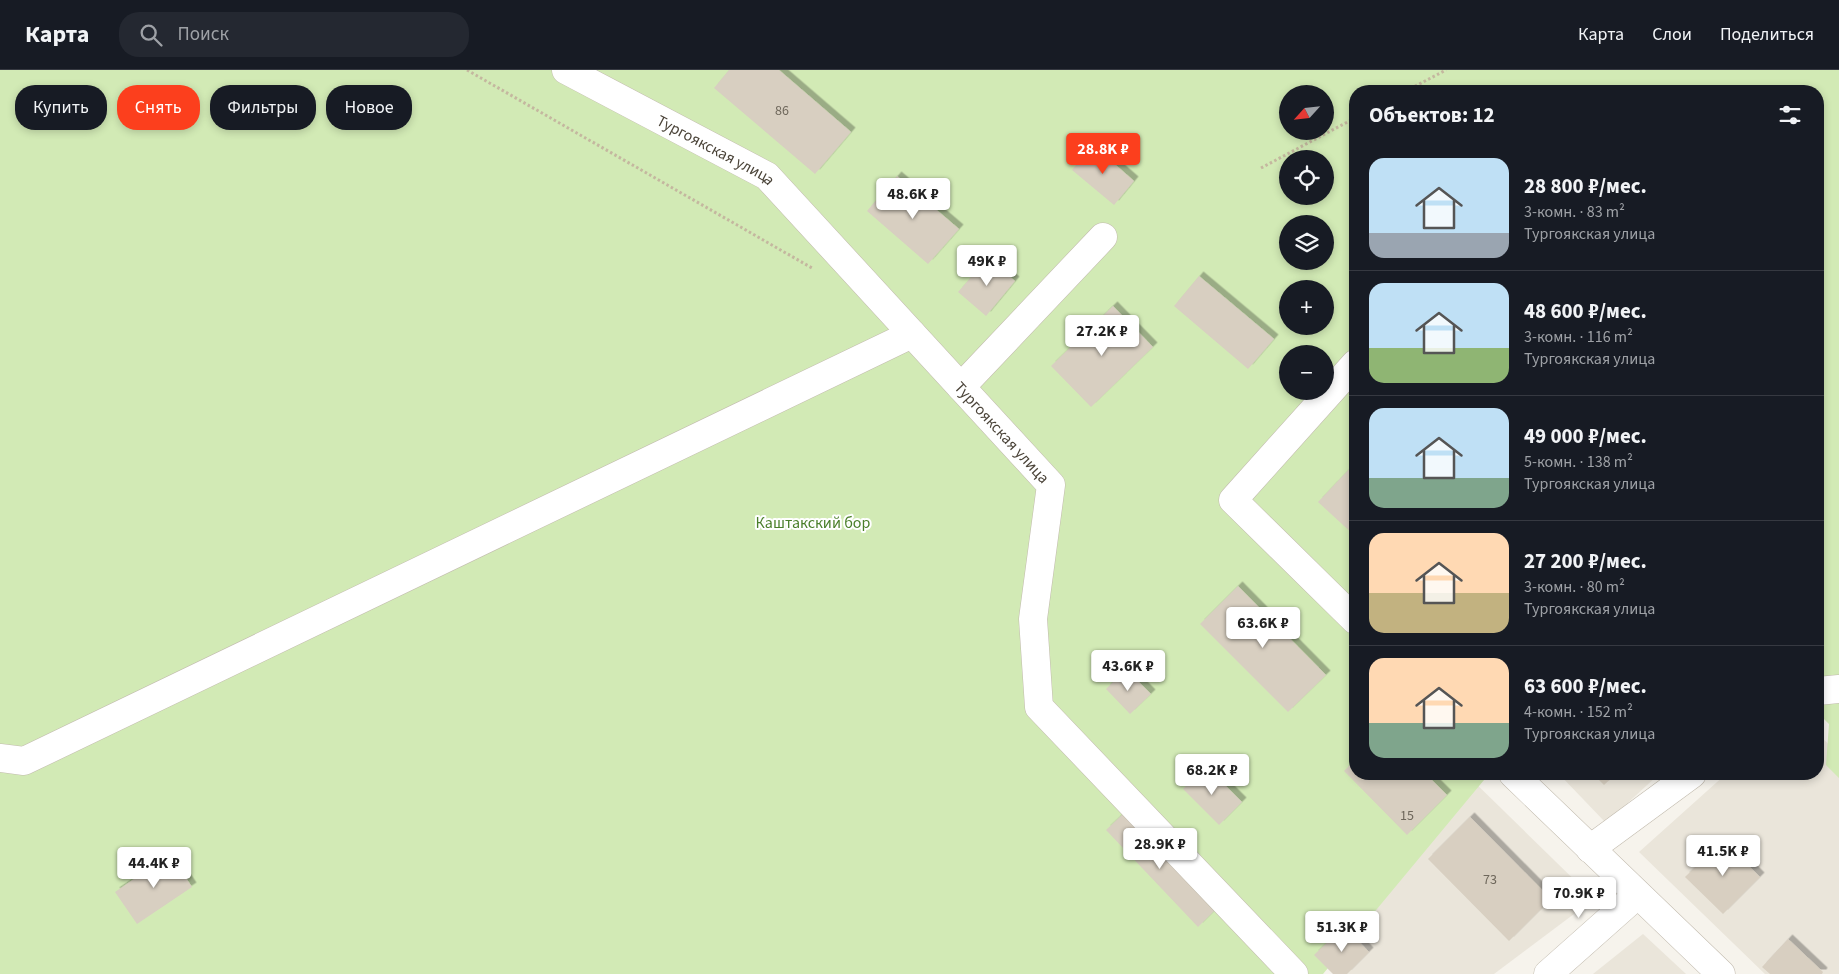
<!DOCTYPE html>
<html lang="ru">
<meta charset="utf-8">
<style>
:root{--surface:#171b24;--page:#242831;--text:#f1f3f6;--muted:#9ea1a6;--line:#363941;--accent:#fc3f1d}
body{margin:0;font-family:"Source Sans 3",sans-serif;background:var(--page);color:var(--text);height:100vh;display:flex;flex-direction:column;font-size:19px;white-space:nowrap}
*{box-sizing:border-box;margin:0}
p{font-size:16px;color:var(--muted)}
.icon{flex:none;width:28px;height:28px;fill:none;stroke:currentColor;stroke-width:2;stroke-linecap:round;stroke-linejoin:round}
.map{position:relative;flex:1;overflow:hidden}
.sheet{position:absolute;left:1349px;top:15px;width:475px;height:695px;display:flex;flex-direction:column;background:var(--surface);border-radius:20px;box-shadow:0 2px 8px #0003}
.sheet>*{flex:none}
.top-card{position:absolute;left:15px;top:15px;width:475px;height:45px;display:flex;gap:10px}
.needle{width:32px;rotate:243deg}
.controls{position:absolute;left:1279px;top:15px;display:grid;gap:10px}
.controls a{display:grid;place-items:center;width:55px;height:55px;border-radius:50%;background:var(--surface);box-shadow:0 2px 8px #0003;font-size:25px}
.price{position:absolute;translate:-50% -42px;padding:0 11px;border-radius:5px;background:#fff;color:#222;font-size:16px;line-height:32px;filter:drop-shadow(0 1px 2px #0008)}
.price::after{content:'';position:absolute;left:50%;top:30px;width:15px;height:11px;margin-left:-8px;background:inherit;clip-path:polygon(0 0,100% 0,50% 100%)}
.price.on{background:var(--accent);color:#fff}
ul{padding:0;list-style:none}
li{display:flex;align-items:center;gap:15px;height:125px;padding:0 20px}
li+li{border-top:1px solid var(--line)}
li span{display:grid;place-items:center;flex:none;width:140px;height:100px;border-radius:15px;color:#555}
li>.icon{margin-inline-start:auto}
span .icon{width:60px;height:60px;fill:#fffc;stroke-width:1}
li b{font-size:21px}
h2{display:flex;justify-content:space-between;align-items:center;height:60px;padding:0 20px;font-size:21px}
.chip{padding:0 18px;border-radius:20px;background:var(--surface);box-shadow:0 2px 8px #0003;font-size:18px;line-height:45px}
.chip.on{background:var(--accent);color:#fff}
header{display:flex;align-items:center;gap:30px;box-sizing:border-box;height:70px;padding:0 25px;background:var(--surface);border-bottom:1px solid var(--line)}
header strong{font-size:24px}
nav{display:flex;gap:28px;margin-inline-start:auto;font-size:18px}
.search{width:350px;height:45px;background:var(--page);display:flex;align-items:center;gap:12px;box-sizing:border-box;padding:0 18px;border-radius:20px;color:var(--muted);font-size:19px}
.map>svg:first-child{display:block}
.residential{fill:#eae5da}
.green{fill:#d2eab5;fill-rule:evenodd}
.building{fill:#d8cfc1;filter:url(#shadow)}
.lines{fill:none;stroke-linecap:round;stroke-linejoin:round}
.minor-casing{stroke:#c2bbae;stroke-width:29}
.path{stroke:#c4b79f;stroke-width:3;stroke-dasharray:2.5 2.5;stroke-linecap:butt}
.minor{stroke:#fff;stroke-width:28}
.labels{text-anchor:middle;stroke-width:4;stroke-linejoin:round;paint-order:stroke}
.number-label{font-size:14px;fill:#6e675b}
.street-label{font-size:16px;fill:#4b4439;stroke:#fff}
.park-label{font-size:16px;fill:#4a7f2a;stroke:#fff}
</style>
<header>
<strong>Карта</strong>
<div class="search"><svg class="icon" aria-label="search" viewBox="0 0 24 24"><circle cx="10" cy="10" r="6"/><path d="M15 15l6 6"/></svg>Поиск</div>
<nav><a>Карта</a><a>Слои</a><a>Поделиться</a></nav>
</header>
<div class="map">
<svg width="1839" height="904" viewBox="0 0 1839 904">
<defs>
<filter id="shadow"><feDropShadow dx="4.5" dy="-4.5" stdDeviation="0" flood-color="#0004"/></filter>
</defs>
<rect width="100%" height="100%" fill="#f6f3ec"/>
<g class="residential">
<polygon points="1818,664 1839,684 1839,904 1765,904 1639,782 1726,704 1818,704"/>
<polygon points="1355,704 1466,704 1594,829 1494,904 1336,904"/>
<polygon points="1559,704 1659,704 1606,753"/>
<polygon points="1643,864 1686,904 1593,904"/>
</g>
<path class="green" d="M 0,0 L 1839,0 L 1839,708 L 1826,695 L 1829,654 L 1818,643 L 1818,21 L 1355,21 L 1355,704 L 1489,704 L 1323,904 L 0,904 ZM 1288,24 L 1325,24 L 1325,61 L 1288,61 ZM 1288,89 L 1325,89 L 1325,126 L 1288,126 ZM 1288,154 L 1325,154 L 1325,191 L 1288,191 ZM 1288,219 L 1325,219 L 1325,256 L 1288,256 ZM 1288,284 L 1325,284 L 1325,321 L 1288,321 Z"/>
<g class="building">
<polygon points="729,0 779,0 851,62 815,104 714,18"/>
<polygon points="1093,75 1134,111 1114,135 1072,100"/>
<polygon points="897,106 959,159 928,194 867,141"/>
<polygon points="988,188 1015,211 986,246 958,222"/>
<polygon points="1199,206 1274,269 1248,299 1174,236"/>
<polygon points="1113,236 1153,277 1091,337 1051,296"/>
<polygon points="1354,394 1355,395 1355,466 1318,432"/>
<polygon points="1238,516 1326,605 1288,642 1200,554"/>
<polygon points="1126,599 1151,624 1130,644 1106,619"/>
<polygon points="1355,690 1355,704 1426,704 1447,725 1407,765 1344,701"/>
<polygon points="1206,696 1242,732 1219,755 1183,719"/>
<polygon points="1593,704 1616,704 1604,715"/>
<polygon points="1123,744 1214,841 1198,857 1106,760"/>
<polygon points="1470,747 1551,829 1509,871 1428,789"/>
<polygon points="1723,770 1760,807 1723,844 1685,807"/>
<polygon points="170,784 192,817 137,854 115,822"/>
<polygon points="1344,856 1369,882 1347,904 1333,904 1314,885"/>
<polygon points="1788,869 1823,902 1822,904 1770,904 1762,897"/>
</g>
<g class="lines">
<g class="minor-casing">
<g id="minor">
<path id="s1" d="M 566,0 L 767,106 L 1051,415 L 1033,549 L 1039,637 L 1294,904"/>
<polyline points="1355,294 1233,430 1355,550"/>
<polyline points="961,317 1103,167"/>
<polyline points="1818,621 1839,619"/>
<polyline points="0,688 24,691 912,264"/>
<polyline points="1513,704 1721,904"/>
<polyline points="1590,779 1692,704"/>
<polyline points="1548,904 1637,825"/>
</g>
</g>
<g class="path">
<polyline points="467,0 812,198"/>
<polyline points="1406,21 1446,0"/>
<polyline points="1261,98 1355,48"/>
</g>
<use href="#minor" class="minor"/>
</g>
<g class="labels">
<g class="number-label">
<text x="782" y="45">86</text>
<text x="1407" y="750">15</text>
<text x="1490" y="814">73</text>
</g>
<g class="street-label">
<text dy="6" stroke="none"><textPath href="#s1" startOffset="170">Тургоякская улица</textPath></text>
<text dy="6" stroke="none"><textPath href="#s1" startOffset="575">Тургоякская улица</textPath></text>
</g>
<g class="park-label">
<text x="813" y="458">Каштакский бор</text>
</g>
</g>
</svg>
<div class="controls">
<a><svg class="needle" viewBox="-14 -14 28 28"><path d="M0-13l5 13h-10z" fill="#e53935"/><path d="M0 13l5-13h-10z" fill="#9ea1a6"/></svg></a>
<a><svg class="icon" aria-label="locate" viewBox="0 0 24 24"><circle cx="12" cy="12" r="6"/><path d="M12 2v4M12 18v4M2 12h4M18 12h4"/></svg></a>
<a><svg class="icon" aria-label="layers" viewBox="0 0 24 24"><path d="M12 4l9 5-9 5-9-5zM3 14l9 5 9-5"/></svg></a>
<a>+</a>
<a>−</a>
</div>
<b class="price on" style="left:1103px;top:105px">28.8K ₽</b>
<b class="price" style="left:913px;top:150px">48.6K ₽</b>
<b class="price" style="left:987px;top:217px">49K ₽</b>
<b class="price" style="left:1102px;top:287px">27.2K ₽</b>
<b class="price" style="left:1263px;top:579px">63.6K ₽</b>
<b class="price" style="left:1128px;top:622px">43.6K ₽</b>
<b class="price" style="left:1212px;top:726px">68.2K ₽</b>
<b class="price" style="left:1160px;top:800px">28.9K ₽</b>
<b class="price" style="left:1723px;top:807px">41.5K ₽</b>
<b class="price" style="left:154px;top:819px">44.4K ₽</b>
<b class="price" style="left:1579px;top:849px">70.9K ₽</b>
<b class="price" style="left:1342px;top:883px">51.3K ₽</b>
<div class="top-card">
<a class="chip">Купить</a>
<a class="chip on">Снять</a>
<a class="chip">Фильтры</a>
<a class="chip">Новое</a>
</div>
<section class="sheet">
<h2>Объектов: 12<svg class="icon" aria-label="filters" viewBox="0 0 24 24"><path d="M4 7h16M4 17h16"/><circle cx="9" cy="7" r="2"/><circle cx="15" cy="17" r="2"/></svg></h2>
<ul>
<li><span style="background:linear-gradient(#bfe0f5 75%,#9aa5b1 0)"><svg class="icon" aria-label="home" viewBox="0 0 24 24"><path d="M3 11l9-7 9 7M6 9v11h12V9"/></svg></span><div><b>28 800 ₽/мес.</b><p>3-комн. · 83 m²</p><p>Тургоякская улица</p></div></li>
<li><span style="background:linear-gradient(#bfe0f5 65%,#8fb573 0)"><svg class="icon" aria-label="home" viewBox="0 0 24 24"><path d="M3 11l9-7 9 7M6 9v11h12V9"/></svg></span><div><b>48 600 ₽/мес.</b><p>3-комн. · 116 m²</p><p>Тургоякская улица</p></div></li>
<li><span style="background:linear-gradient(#bfe0f5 70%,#7fa58c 0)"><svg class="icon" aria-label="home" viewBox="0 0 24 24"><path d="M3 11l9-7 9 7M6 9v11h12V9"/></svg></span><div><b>49 000 ₽/мес.</b><p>5-комн. · 138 m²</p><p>Тургоякская улица</p></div></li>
<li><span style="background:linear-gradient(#ffd9b3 60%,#c2b280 0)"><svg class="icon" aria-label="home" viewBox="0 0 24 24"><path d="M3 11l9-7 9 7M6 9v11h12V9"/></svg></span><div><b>27 200 ₽/мес.</b><p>3-комн. · 80 m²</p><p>Тургоякская улица</p></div></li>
<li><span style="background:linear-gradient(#ffd9b3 65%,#7fa58c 0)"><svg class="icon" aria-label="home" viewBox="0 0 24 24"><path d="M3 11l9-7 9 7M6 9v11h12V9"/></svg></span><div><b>63 600 ₽/мес.</b><p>4-комн. · 152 m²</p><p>Тургоякская улица</p></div></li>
</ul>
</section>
</div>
